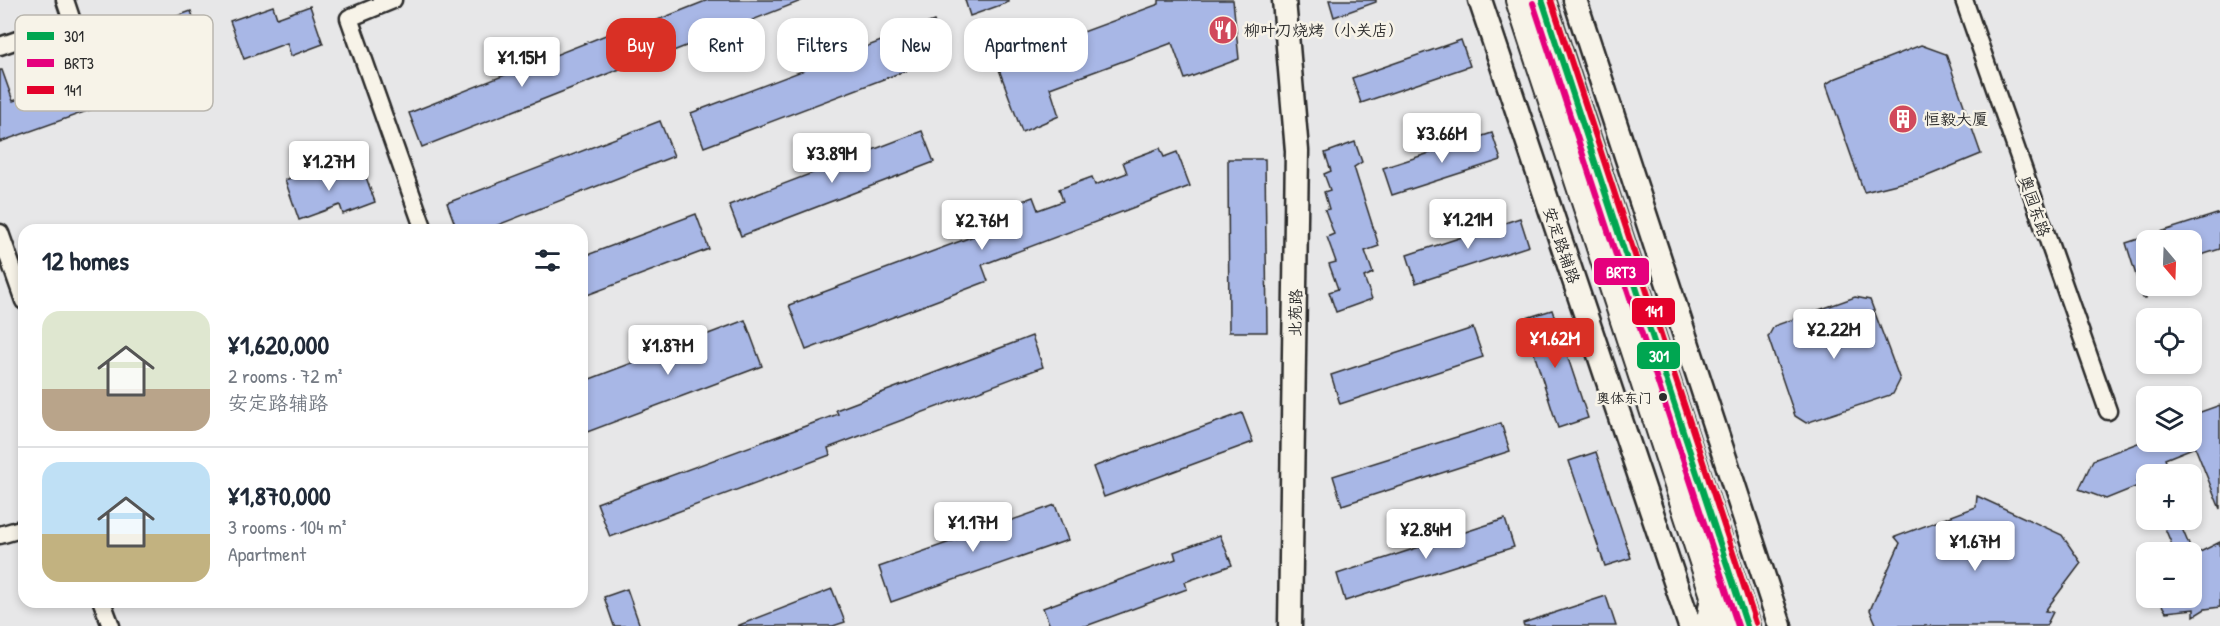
<!DOCTYPE html>
<meta charset="utf-8">
<style>
:root{--surface:#fff;--page:#f2f2f3;--text:#1f2937;--muted:#747a83;--line:#e0e1e3;--accent:#d93025}
body{margin:0;font-family:"Patrick Hand","LXGW WenKai TC",sans-serif;background:var(--page);color:var(--text);height:100vh;display:flex;flex-direction:column;font-size:22px;white-space:nowrap}
*{box-sizing:border-box;margin:0}
p{font-size:20px;color:var(--muted)}
.icon{flex:none;width:33px;height:33px;fill:none;stroke:currentColor;stroke-width:2;stroke-linecap:round;stroke-linejoin:round}
.map{position:relative;flex:1;overflow:hidden}
.details{position:absolute;left:18px;top:224px;width:570px;height:384px;display:flex;flex-direction:column;background:var(--surface);border-radius:18px;box-shadow:0 3px 9px #0003}
.details>*{flex:none}
.top-card{position:absolute;left:606px;top:18px;width:570px;height:54px;display:flex;gap:12px}
.needle{width:39px;rotate:161deg}
.buttons{position:absolute;left:2136px;top:230px;display:grid;gap:12px}
.buttons a{display:grid;place-items:center;width:66px;height:66px;border-radius:12px;background:var(--surface);box-shadow:0 3px 9px #0003;font-size:30px}
.price{position:absolute;translate:-50% -51px;padding:0 14px;border-radius:6px;background:#fff;color:#222;font-size:20px;line-height:39px;filter:drop-shadow(0 2px 3px #0008)}
.price::after{content:'';position:absolute;left:50%;top:36px;width:18px;height:14px;margin-left:-9px;background:inherit;clip-path:polygon(0 0,100% 0,50% 100%)}
.price.on{background:var(--accent);color:#fff}
ul{padding:0;list-style:none}
li{display:flex;align-items:center;gap:18px;height:150px;padding:0 24px}
li+li{border-top:2px solid var(--line)}
li span{display:grid;place-items:center;flex:none;width:168px;height:120px;border-radius:18px;color:#555}
li>.icon{margin-inline-start:auto}
span .icon{width:72px;height:72px;fill:#fffc;stroke-width:1}
li b{font-size:26px}
h2{display:flex;justify-content:space-between;align-items:center;height:72px;padding:0 24px;font-size:26px}
.tag{padding:0 21px;border-radius:18px;background:var(--surface);box-shadow:0 3px 9px #0003;font-size:21px;line-height:54px}
.tag.on{background:var(--accent);color:#fff}
.map>svg:first-child{display:block}
.building{fill:#a8b7e6;stroke:#2b2b2b;stroke-width:1.5}
.lines{fill:none;stroke-linecap:round;stroke-linejoin:round}
.street-casing{stroke:#2b2b2b;stroke-width:21}
.secondary-casing{stroke:#2b2b2b;stroke-width:27}
.primary-casing{stroke:#2b2b2b;stroke-width:30}
.street{stroke:#f7f3e8;stroke-width:16}
.secondary{stroke:#f7f3e8;stroke-width:22}
.primary{stroke:#f7f3e8;stroke-width:26}
.bus-1-casing{stroke:#f7f3e8;stroke-width:10}
.bus-2-casing{stroke:#f7f3e8;stroke-width:10}
.bus-3-casing{stroke:#f7f3e8;stroke-width:10}
.bus-1{stroke:#00a651;stroke-width:6}
.bus-2{stroke:#e5007d;stroke-width:6}
.bus-3{stroke:#e4002b;stroke-width:6}
.bus-dot{fill:#2b2b2b;stroke:#f7f3e8;stroke-width:2}
.labels{text-anchor:middle;stroke-width:5;stroke-linejoin:round;paint-order:stroke}
.bus-label{font-size:14px;fill:#2b2b2b;stroke:#f7f3e8;text-anchor:end}
.poi-label{font-size:16px;fill:#2b2b2b;stroke:#f7f3e8;text-anchor:start}
.street-label{font-size:16px;fill:#2b2b2b;stroke:#f7f3e8}
.key{fill:#f7f3e8;stroke:#bab7af;stroke-width:1.5}
.key-label{font-size:16px;fill:#2b2b2b}
.line-badge{stroke:#f7f3e8;stroke-width:2}
.badge-label{font-size:16px;text-anchor:middle;font-weight:bold;fill:#fff}
</style>
<div class="map">
<svg width="2220" height="626" viewBox="0 0 2220 626">
<rect width="100%" height="100%" fill="#e7e7e8"/>
<filter id="ink" filterUnits="userSpaceOnUse"><feTurbulence type="fractalNoise" baseFrequency=".0167" numOctaves="2"/><feDisplacementMap in="SourceGraphic" scale="12" xChannelSelector="R" yChannelSelector="G"/><feConvolveMatrix kernelMatrix="1 2 1 2 8 2 1 2 1" color-interpolation-filters="sRGB"/></filter>
<g filter="url(#ink)">
<g class="building">
<polygon points="708,0 800,0 801,1 668,53 655,21"/>
<polygon points="965,0 1009,0 1009,2 970,16"/>
<polygon points="1159,0 1233,0 1239,59 1185,79 1172,43 1050,88 1059,116 1022,132 997,64 1159,4"/>
<polygon points="1329,0 1376,0 1376,2 1334,17"/>
<polygon points="273,6 277,18 310,6 323,44 291,56 287,43 244,59 230,21"/>
<polygon points="191,11 211,67 0,142 0,70 2,70 13,101 162,48 153,25"/>
<polygon points="934,21 947,55 704,147 691,113"/>
<polygon points="621,29 635,63 422,147 409,113"/>
<polygon points="1461,40 1470,66 1361,103 1352,78"/>
<polygon points="1921,45 1946,54 1981,154 1925,177 1864,192 1826,84 1834,79"/>
<polygon points="660,121 674,156 485,230 457,230 447,203"/>
<polygon points="922,131 934,162 741,236 729,205"/>
<polygon points="1492,133 1501,160 1392,195 1383,168"/>
<polygon points="1355,142 1362,162 1354,167 1379,246 1365,251 1373,273 1364,277 1372,299 1336,312 1329,292 1338,289 1329,264 1336,262 1327,237 1334,234 1325,210 1329,209 1324,192 1330,190 1324,174 1331,171 1325,153"/>
<polygon points="1160,148 1164,157 1177,152 1190,186 982,265 988,281 806,350 789,305 1006,224 1000,209 1033,197 1038,210 1063,201 1059,189 1092,177 1095,185 1127,173 1123,162"/>
<polygon points="1228,159 1265,159 1267,332 1229,332"/>
<polygon points="325,166 329,178 362,166 375,202 343,214 340,205 299,220 285,180"/>
<polygon points="2220,213 2220,249 2192,258 2192,240 2146,240 2146,298 2143,298 2126,243"/>
<polygon points="696,214 709,249 582,297 582,257"/>
<polygon points="1520,218 1529,246 1416,283 1407,255"/>
<polygon points="1855,297 1870,300 1900,380 1893,394 1806,423 1795,416 1768,337 1774,326"/>
<polygon points="1552,310 1588,418 1558,428 1523,319"/>
<polygon points="745,320 762,366 582,434 582,382"/>
<polygon points="1473,328 1483,357 1340,404 1331,375"/>
<polygon points="1032,336 1043,367 828,448 830,455 610,537 597,503 838,414 836,410"/>
<polygon points="2220,405 2220,509 2195,447 2165,459 2171,474 2146,474 2146,478 2137,482 2138,486 2106,499 2079,489 2093,460 2143,441 2192,441 2192,415"/>
<polygon points="1242,413 1253,442 1104,497 1093,467"/>
<polygon points="1501,423 1510,451 1342,505 1333,476"/>
<polygon points="1596,452 1631,558 1605,566 1569,461"/>
<polygon points="1977,496 2062,535 2081,563 2045,611 2053,612 2046,626 1877,626 1870,610 1900,543 1895,537 1976,507"/>
<polygon points="1055,505 1068,540 891,602 879,567"/>
<polygon points="1505,519 1514,547 1345,601 1337,574"/>
<polygon points="2161,519 2178,519 2192,552 2175,552"/>
<polygon points="1220,535 1232,565 1185,582 1187,589 1086,626 1050,626 1043,608 1176,559 1174,552"/>
<polygon points="2220,542 2220,607 2205,609 2194,616 2194,609 2166,612 2157,597 2192,597 2192,556"/>
<polygon points="627,589 640,626 614,626 604,597"/>
<polygon points="832,589 845,622 833,626 737,626"/>
<polygon points="1606,596 1616,626 1524,626 1523,623"/>
</g>
<g class="lines">
<g class="street-casing">
<g id="street">
<polyline points="393,0 349,18 424,230"/>
<polyline points="1964,0 2108,411"/>
<polyline points="0,46 72,21 65,0"/>
<polyline points="0,233 24,301"/>
<polyline points="0,535 24,528"/>
<polyline points="102,602 111,626"/>
</g>
</g>
<g class="secondary-casing">
<g id="secondary">
<polyline points="1284,0 1297,151 1290,626"/>
<polyline points="1480,0 1690,626"/>
<polyline points="1575,0 1780,626"/>
<polyline points="1707,626 1713,591"/>
</g>
</g>
<g class="primary-casing">
<g id="primary">
<polyline points="1519,0 1724,626"/>
<polyline points="1542,0 1747,626"/>
</g>
</g>
<use href="#street" class="street"/>
<use href="#secondary" class="secondary"/>
<use href="#primary" class="primary"/>
<g class="bus-1-casing">
<polyline id="bus-1" points="1542,0 1747,626"/>
</g>
<g class="bus-2-casing">
<polyline id="bus-2" points="1533,3 1738,626"/>
</g>
<g class="bus-3-casing">
<polyline id="bus-3" points="1551,0 1756,623"/>
</g>
<use href="#bus-1" class="bus-1"/>
<use href="#bus-2" class="bus-2"/>
<use href="#bus-3" class="bus-3"/>
</g>
</g>
<defs>
<g id="restaurant-disc" transform="scale(1.5)"><circle r="9.5" fill="#d1495b" stroke="#f7f3e8"/><path d="M-5-6h1v4h1v-4h1v4h1v-4h1v5L-1.5 .5V6h-2V.5L-5-1ZM5-6V6H3V1.5H1.5Q1.5-4 5-6Z" fill="#fff"/></g>
<g id="building-disc" transform="scale(1.5)"><circle r="9.5" fill="#d1495b" stroke="#f7f3e8"/><path d="M-4-6H4V6H1V3H-1V6H-4ZM-2.5-4.3h1.7v1.8h-1.7ZM.8-4.3h1.7v1.8H.8ZM-2.5-1h1.7V.8h-1.7ZM.8-1h1.7V.8H.8Z" fill="#fff"/></g>
</defs>
<g fill-rule="evenodd">
<use href="#restaurant-disc" x="1223" y="30"/>
<use href="#building-disc" x="1903" y="119"/>
</g>
<circle class="bus-dot" cx="1663" cy="397" r="5"/>
<g class="labels">
<g class="bus-label">
<text x="1652" y="403">奥体东门</text>
</g>
<g class="poi-label">
<text x="1244" y="36">柳叶刀烧烤（小关店）</text>
<text x="1924" y="125">恒毅大厦</text>
</g>
<g class="street-label">
<text transform="translate(2035 206) rotate(71)" y="6">奥园东路</text>
<text transform="translate(1562 245) rotate(71)" y="6">安定路辅路</text>
<text transform="translate(1295 313) rotate(-89)" y="6">北苑路</text>
</g>
</g>
<rect x="15" y="15" width="198" height="96" rx="9" class="key"/>
<rect x="27" y="32" width="27" height="8" fill="#00a651"/>
<rect x="27" y="59" width="27" height="8" fill="#e5007d"/>
<rect x="27" y="86" width="27" height="8" fill="#e4002b"/>
<g class="key-label">
<text x="64" y="42">301</text>
<text x="64" y="69">BRT3</text>
<text x="64" y="96">141</text>
</g>
<g class="line-badge">
<rect x="1593" y="257" width="57" height="29" rx="6" fill="#e5007d"/>
<rect x="1631" y="297" width="45" height="29" rx="6" fill="#e4002b"/>
<rect x="1636" y="341" width="45" height="29" rx="6" fill="#00a651"/>
</g>
<g class="badge-label">
<text x="1621" y="278">BRT3</text>
<text x="1654" y="317">141</text>
<text x="1659" y="362">301</text>
</g>
</svg>
<div class="buttons">
<a><svg class="needle" viewBox="-14 -14 28 28"><path d="M0-13l5 13h-10z" fill="#e53935"/><path d="M0 13l5-13h-10z" fill="#747a83"/></svg></a>
<a><svg class="icon" aria-label="locate" viewBox="0 0 24 24"><circle cx="12" cy="12" r="6"/><path d="M12 2v4M12 18v4M2 12h4M18 12h4"/></svg></a>
<a><svg class="icon" aria-label="layers" viewBox="0 0 24 24"><path d="M12 4l9 5-9 5-9-5zM3 14l9 5 9-5"/></svg></a>
<a>+</a>
<a>−</a>
</div>
<b class="price" style="left:522px;top:88px">¥1.15M</b>
<b class="price" style="left:1442px;top:164px">¥3.66M</b>
<b class="price" style="left:832px;top:184px">¥3.89M</b>
<b class="price" style="left:329px;top:192px">¥1.27M</b>
<b class="price" style="left:1468px;top:250px">¥1.21M</b>
<b class="price" style="left:982px;top:251px">¥2.76M</b>
<b class="price" style="left:1834px;top:360px">¥2.22M</b>
<b class="price on" style="left:1555px;top:369px">¥1.62M</b>
<b class="price" style="left:668px;top:376px">¥1.87M</b>
<b class="price" style="left:973px;top:553px">¥1.17M</b>
<b class="price" style="left:1426px;top:560px">¥2.84M</b>
<b class="price" style="left:1975px;top:572px">¥1.67M</b>
<div class="top-card">
<a class="tag on">Buy</a>
<a class="tag">Rent</a>
<a class="tag">Filters</a>
<a class="tag">New</a>
<a class="tag">Apartment</a>
</div>
<section class="details">
<h2>12 homes<svg class="icon" aria-label="filters" viewBox="0 0 24 24"><path d="M4 7h16M4 17h16"/><circle cx="9" cy="7" r="2"/><circle cx="15" cy="17" r="2"/></svg></h2>
<ul>
<li><span style="background:linear-gradient(#dfe7d0 65%,#b9a48a 0)"><svg class="icon" aria-label="home" viewBox="0 0 24 24"><path d="M3 11l9-7 9 7M6 9v11h12V9"/></svg></span><div><b>¥1,620,000</b><p>2 rooms · 72 m²</p><p>安定路辅路</p></div></li>
<li><span style="background:linear-gradient(#bfe0f5 60%,#c2b280 0)"><svg class="icon" aria-label="home" viewBox="0 0 24 24"><path d="M3 11l9-7 9 7M6 9v11h12V9"/></svg></span><div><b>¥1,870,000</b><p>3 rooms · 104 m²</p><p>Apartment</p></div></li>
</ul>
</section>
</div>
